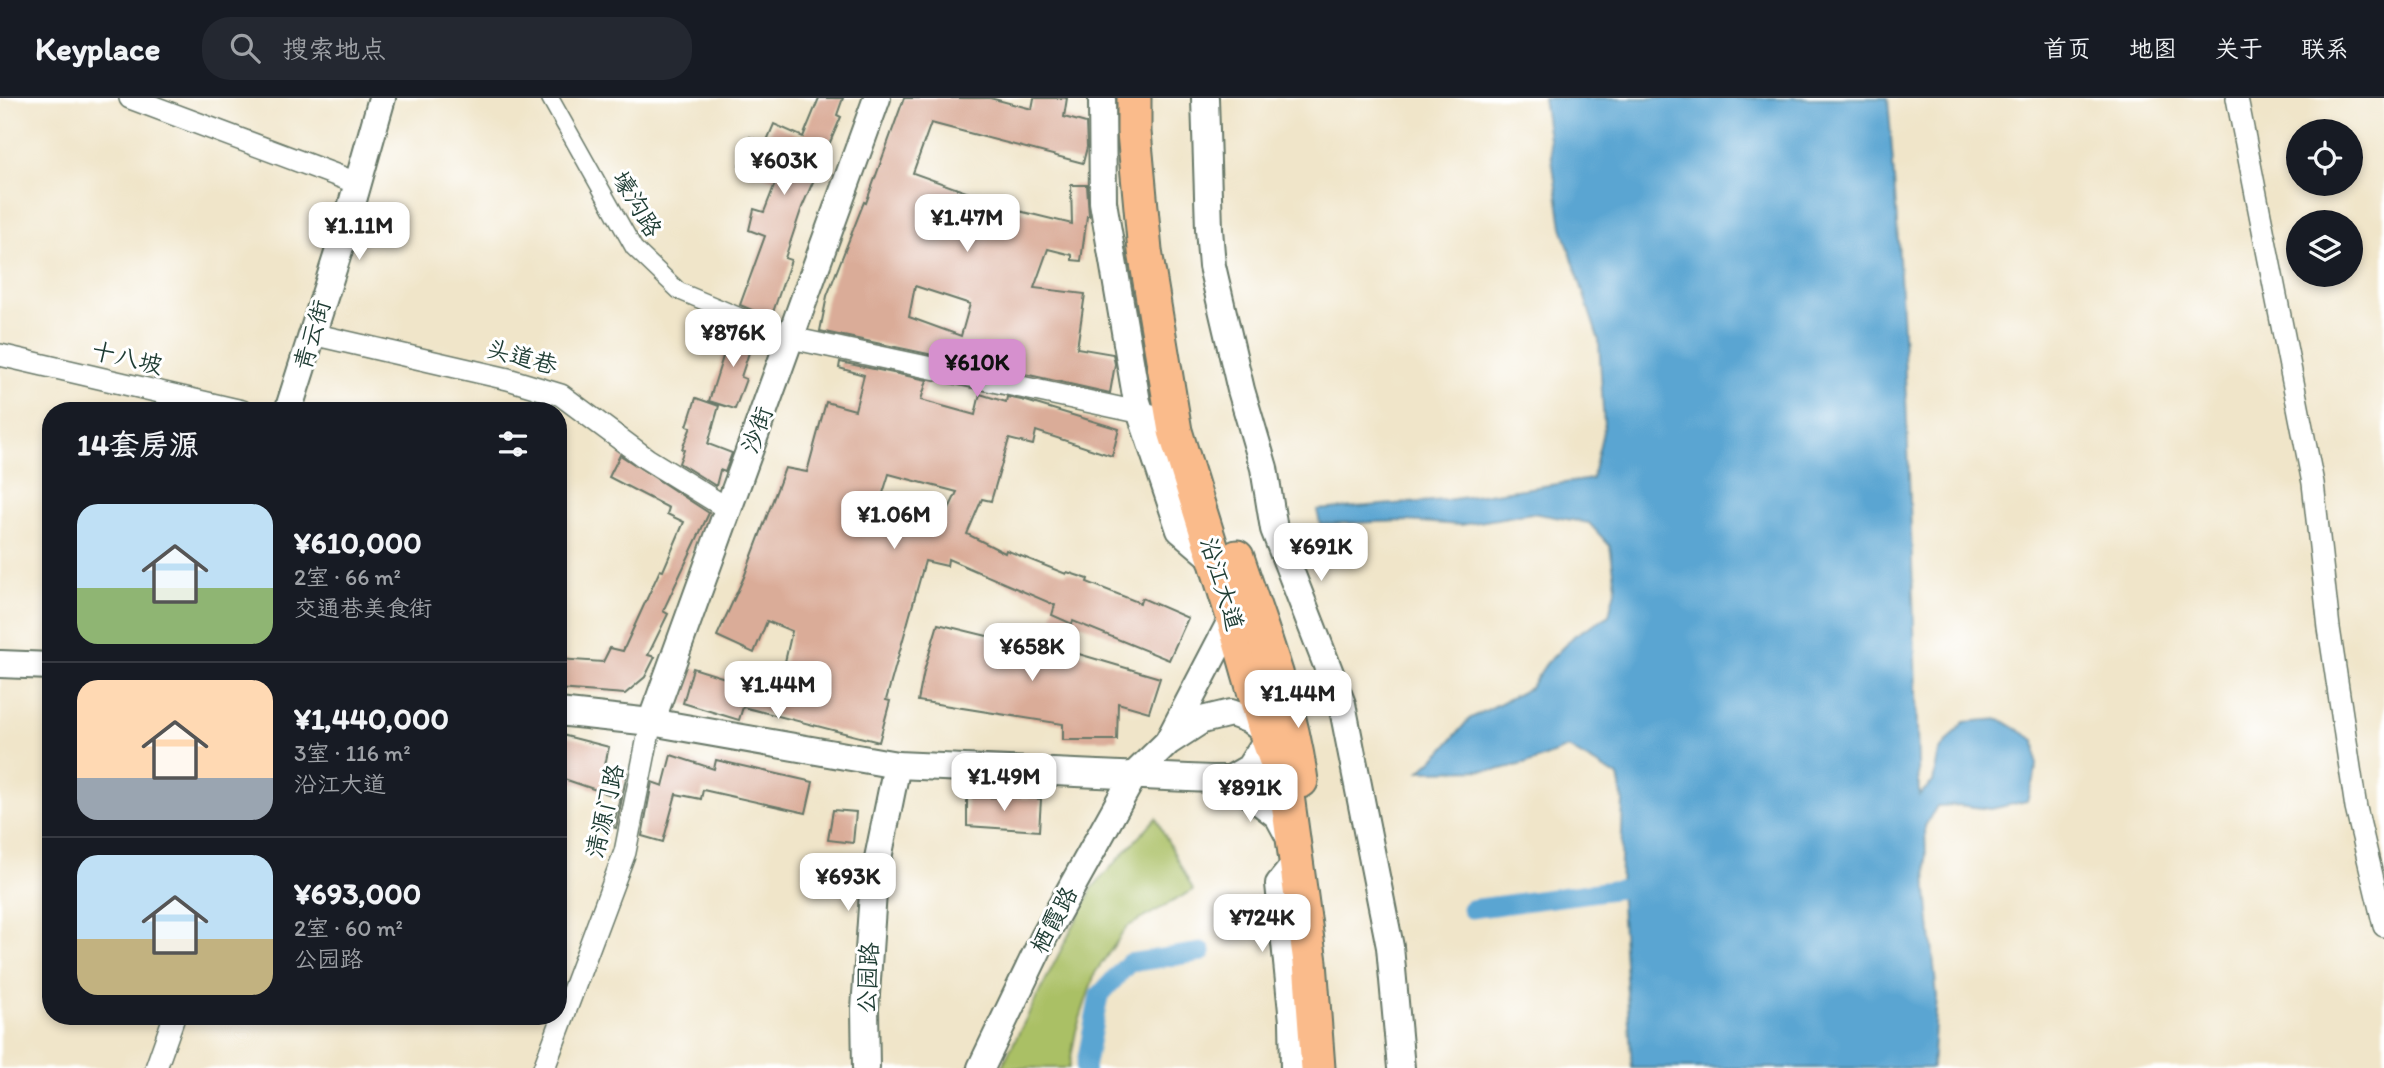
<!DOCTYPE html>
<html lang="zh">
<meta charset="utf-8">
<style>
:root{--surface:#171b24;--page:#242831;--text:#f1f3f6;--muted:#9ea1a6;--line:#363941;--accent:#d690ce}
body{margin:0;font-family:Itim,"LXGW WenKai TC",sans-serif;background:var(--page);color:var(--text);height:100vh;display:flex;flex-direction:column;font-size:26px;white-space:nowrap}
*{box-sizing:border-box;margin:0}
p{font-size:23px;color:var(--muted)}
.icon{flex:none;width:38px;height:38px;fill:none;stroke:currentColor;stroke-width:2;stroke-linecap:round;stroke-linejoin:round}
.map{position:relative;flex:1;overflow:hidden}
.details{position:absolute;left:42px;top:304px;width:525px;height:623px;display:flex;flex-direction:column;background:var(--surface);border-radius:28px;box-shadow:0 4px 10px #0003}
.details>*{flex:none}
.tools{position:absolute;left:2286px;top:21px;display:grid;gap:14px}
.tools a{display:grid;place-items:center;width:77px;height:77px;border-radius:50%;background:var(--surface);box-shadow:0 4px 10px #0003;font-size:35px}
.price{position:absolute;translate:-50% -60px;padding:0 16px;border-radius:14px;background:#fff;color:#222;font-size:23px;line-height:46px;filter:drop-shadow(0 2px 4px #0008)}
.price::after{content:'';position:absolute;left:50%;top:42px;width:21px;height:16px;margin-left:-10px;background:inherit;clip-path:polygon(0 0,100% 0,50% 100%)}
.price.current{background:var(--accent);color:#111}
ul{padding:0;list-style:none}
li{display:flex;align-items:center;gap:21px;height:175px;padding:0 35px}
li+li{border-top:2px solid var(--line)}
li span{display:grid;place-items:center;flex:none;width:196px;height:140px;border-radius:21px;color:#555}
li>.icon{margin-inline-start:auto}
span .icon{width:84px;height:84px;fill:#fffc;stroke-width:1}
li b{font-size:30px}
h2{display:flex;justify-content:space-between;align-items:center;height:84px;padding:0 35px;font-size:30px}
header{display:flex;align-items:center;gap:42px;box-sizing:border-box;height:98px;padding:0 35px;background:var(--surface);border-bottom:2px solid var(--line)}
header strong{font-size:33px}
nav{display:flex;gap:38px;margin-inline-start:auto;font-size:24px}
.search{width:490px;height:63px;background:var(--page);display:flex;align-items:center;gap:18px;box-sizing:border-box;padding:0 24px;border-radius:28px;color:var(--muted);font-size:26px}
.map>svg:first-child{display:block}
.green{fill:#aac065;stroke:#647e4c;stroke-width:2}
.water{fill:#5aa5d2;stroke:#3c7183;stroke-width:2}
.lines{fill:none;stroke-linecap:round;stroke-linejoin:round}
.canal{stroke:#5aa5d2;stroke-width:19}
.building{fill:#daac98;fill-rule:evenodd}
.pedestrian-casing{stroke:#687868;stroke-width:19}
.minor-casing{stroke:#687868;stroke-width:24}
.tertiary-casing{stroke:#687868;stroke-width:30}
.primary-casing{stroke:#687868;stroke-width:37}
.pedestrian{stroke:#fff;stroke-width:16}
.minor{stroke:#fff;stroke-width:21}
.tertiary{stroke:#fff;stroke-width:26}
.primary{stroke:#fabb8b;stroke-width:33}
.labels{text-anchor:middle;stroke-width:6;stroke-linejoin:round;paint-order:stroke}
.street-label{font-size:24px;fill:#1f3d34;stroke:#fff}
</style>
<header>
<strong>Keyplace</strong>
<div class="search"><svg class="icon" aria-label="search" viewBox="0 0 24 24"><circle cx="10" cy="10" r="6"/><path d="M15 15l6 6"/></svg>搜索地点</div>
<nav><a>首页</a><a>地图</a><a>关于</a><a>联系</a></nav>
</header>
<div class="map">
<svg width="2384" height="970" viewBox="0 0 2384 970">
<rect width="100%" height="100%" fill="#fff"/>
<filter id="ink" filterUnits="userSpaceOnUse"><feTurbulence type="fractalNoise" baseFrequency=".0143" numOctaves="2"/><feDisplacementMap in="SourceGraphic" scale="14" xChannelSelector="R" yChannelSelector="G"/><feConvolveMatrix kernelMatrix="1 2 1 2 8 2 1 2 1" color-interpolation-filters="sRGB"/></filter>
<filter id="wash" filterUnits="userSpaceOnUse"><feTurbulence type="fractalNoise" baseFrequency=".00686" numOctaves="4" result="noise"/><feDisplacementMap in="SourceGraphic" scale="28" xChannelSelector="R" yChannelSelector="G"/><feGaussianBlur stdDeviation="1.57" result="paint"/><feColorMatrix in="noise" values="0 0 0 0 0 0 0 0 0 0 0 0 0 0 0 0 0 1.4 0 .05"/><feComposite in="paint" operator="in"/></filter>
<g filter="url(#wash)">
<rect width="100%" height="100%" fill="#f0e5c9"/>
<polygon class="green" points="1156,720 1193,792 1127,829 1095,875 1076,933 1069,970 1001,970 1093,789"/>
<path class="water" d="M 1543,0 L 1888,0 C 1907,232 1912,464 1919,697 L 1933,684 L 1939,654 L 1964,624 L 2000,621 L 2035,642 L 2037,668 L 2027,703 L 1991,711 L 1957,707 L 1937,708 L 1925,728 L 1927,793 L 1937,899 L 1932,970 L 1632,970 L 1620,791 L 1623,703 L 1618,679 L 1568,650 L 1532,664 L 1497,672 L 1420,673 L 1442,653 L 1469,621 L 1530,590 L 1546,566 L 1575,537 L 1609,517 L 1616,488 L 1610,448 L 1589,425 L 1532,415 L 1461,427 L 1406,423 L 1320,426 L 1317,412 L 1446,402 L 1592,381 L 1604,329 L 1599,243 L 1562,129 Z"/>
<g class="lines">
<g class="canal">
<polyline points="1471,811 1620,791"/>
<polyline points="1085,970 1099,898 1129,865 1202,854"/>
</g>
</g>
<g id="blocks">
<g class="building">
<polygon points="819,0 843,0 837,17 841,19 802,109 785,160 791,162 771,220 740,207 765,138 749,132 754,111 764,114 776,83 739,67 750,39 766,45 774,26 803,39"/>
<path d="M 904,0 L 990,0 L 1032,11 L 1034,0 L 1067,0 L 1064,19 L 1086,25 L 1087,49 L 1083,65 L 931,25 L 913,75 L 1019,113 L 1072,126 L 1071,87 L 1087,87 L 1089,118 L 1087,118 L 1081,163 L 1072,162 L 1072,157 L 1048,151 L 1034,190 L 1085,196 L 1077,250 L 1113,256 L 1115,266 L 1110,295 L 1011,273 L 967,260 L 966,264 L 820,233 L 827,198 L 864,104 L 866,105 ZM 915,188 L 970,206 L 961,238 L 909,219 Z"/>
<polygon points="733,227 755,236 741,279 746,281 735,311 709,303"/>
<path d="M 840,264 L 927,282 L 921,302 L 975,317 L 980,296 L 1006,304 L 1007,299 L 1026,303 L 1119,331 L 1112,358 L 1036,333 L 1033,347 L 1009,341 L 991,403 L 982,401 L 967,436 L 1005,455 L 1006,452 L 1066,476 L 1067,474 L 1088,481 L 1087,484 L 1140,505 L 1142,500 L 1188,520 L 1169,562 L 1073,523 L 1072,526 L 1052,517 L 1055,507 L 948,461 L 947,468 L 925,463 L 886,602 L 890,603 L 879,644 L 743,609 L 739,622 L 683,605 L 693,570 L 767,593 L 772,575 L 782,577 L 792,533 L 767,523 L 754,555 L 717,538 L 744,479 L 785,370 L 807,374 L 826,304 L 855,312 L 864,277 L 839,270 ZM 889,376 L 957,394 L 943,423 L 879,408 Z"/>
<polygon points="696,300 719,308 708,346 732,355 725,374 720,372 716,388 679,365 684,352 682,351 691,329 687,328"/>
<polygon points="620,357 709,415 663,513 668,516 648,557 655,559 645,579 625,596 558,591 558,561 603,564 610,550 623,553 660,472 663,473 684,424 667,416 669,410 609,379"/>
<polygon points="938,526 1036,550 1036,548 1061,555 1062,551 1160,580 1149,614 1118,605 1117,642 1063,642 1063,626 918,603 924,573"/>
<polygon points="558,636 609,649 605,667 627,675 616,730 613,729 620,700 558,679"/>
<polygon points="671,657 714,671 716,662 813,684 806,715 703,692 701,701 676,696 663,744 642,738 652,684 663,688"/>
<polygon points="1006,699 1041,701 1039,733 967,728 967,700"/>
<polygon points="833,712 856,714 853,745 828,742"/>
</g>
</g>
</g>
<g filter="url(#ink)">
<use href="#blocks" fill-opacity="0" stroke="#687868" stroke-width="2"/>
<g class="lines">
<g class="pedestrian-casing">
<polyline id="pedestrian" points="550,0 634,150 679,193 791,240"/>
</g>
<g class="minor-casing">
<g id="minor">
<polyline points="130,0 357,85"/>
<polyline points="2237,0 2313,385 2329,530 2356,710 2384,828"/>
<polyline points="312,236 508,281 561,297 647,361 728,411"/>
<polyline points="791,240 1152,317"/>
<polyline points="0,257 242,313"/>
<polyline points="156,970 174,919"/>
<polyline points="544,970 625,754 651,624"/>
</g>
</g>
<g class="tertiary-casing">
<g id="tertiary">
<polyline points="1102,0 1103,104 1137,304 1180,432 1216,463"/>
<polyline points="1205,0 1209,131 1212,168 1241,292 1264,370 1274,431 1342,606 1390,849 1401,970"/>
<polyline points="288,313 339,152 382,0"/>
<polyline points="0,566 51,568"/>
<polyline points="558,614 651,624 897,667 1211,681 1230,681 1249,670 1263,648 1266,635 1250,622 1231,615 1202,622 1168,644 1134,677 1044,839 981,970"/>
<polyline points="651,624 877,0"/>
<polyline points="1169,642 1233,519"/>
<polyline points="1230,681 1278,718 1292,744"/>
<polyline points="866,970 865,911 874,780 897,667"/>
<polyline points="1294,970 1293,923 1279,786 1297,764"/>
</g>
</g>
<g class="primary-casing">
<g id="primary">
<polyline points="1134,0 1134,34 1145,153 1175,333 1233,519 1266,635 1286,690 1310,864 1318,970"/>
<path d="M 1237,459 C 1261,531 1291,606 1301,683"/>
</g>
</g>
<use href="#pedestrian" class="pedestrian"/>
<use href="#minor" class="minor"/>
<use href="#tertiary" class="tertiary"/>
<use href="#primary" class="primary"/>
</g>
</g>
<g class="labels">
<g class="street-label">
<text transform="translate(637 106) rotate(59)" y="8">壕沟路</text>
<text transform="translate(312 237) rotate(-73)" y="8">青云街</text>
<text transform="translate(522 259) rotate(15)" y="8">头道巷</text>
<text transform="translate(127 260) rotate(13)" y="8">十八坡</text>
<text transform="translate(757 332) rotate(-70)" y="8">沙街</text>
<text transform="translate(1222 486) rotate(73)" y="8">沿江大道</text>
<text transform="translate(605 713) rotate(-77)" y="8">清源门路</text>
<text transform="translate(1054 822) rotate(-62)" y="8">栖霞路</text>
<text transform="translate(868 880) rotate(-87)" y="8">公园路</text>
</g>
</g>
</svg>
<div class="tools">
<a><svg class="icon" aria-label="locate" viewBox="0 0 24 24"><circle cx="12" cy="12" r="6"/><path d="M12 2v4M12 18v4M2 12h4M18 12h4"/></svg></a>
<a><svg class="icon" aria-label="layers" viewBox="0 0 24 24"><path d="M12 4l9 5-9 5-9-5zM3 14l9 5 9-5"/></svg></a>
</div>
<b class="price" style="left:784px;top:99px">¥603K</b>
<b class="price" style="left:967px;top:156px">¥1.47M</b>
<b class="price" style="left:359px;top:164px">¥1.11M</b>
<b class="price" style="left:733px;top:271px">¥876K</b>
<b class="price current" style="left:977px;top:301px">¥610K</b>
<b class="price" style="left:894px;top:453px">¥1.06M</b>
<b class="price" style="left:1321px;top:485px">¥691K</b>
<b class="price" style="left:1032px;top:585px">¥658K</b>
<b class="price" style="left:778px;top:623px">¥1.44M</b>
<b class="price" style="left:1298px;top:632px">¥1.44M</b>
<b class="price" style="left:1004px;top:715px">¥1.49M</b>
<b class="price" style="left:1250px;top:726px">¥891K</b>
<b class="price" style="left:848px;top:815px">¥693K</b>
<b class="price" style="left:1262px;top:856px">¥724K</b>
<section class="details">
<h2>14套房源<svg class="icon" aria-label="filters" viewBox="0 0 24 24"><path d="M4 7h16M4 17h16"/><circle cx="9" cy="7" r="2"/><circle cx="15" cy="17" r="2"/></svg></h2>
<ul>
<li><span style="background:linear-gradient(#bfe0f5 60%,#8fb573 0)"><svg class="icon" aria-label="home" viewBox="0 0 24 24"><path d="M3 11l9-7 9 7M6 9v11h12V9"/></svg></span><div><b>¥610,000</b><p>2室 · 66 m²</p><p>交通巷美食街</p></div></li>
<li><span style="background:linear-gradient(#ffd9b3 70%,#9aa5b1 0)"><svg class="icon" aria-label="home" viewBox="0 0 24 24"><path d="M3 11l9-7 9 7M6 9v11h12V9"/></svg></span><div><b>¥1,440,000</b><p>3室 · 116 m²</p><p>沿江大道</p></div></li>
<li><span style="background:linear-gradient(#bfe0f5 60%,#c2b280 0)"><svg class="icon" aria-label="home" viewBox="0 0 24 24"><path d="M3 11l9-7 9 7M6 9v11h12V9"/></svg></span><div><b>¥693,000</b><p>2室 · 60 m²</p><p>公园路</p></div></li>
</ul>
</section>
</div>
